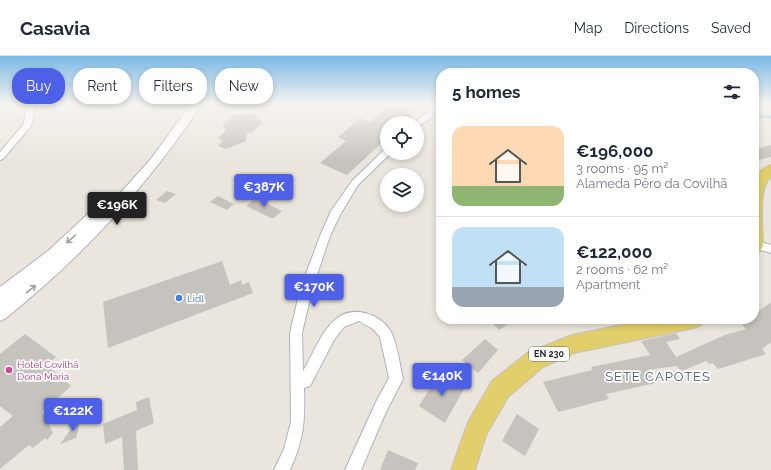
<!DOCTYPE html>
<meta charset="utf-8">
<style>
:root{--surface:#fff;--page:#f6f6f7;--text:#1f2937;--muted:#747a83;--line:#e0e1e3;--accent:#4e60e7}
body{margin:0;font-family:Raleway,sans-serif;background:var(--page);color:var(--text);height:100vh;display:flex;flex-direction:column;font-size:15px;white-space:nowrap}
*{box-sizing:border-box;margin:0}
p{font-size:13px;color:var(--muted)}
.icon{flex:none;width:22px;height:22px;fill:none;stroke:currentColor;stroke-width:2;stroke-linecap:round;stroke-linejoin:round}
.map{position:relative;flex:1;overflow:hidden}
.panel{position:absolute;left:436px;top:12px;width:323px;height:256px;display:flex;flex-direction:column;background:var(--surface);border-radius:16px;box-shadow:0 2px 6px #0003}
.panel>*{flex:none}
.banner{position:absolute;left:12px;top:12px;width:364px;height:36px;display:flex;gap:8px}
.controls{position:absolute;left:380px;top:60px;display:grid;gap:8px}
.controls a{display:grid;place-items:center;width:44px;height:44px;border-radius:50%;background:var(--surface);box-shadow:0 2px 6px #0003;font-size:20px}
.price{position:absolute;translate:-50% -34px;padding:0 9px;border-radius:4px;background:var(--accent);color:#fff;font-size:13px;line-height:26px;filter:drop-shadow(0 1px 2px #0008)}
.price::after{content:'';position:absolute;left:50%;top:24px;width:12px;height:9px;margin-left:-6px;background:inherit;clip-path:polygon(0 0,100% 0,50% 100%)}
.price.current{background:#222;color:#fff}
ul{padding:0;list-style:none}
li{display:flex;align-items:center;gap:12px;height:100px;padding:0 16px}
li+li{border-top:1px solid var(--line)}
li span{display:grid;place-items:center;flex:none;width:112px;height:80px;border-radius:12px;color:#555}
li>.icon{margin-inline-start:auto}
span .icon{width:48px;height:48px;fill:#fffc;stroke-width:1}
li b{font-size:17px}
h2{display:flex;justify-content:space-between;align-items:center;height:48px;padding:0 16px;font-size:17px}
.pill{padding:0 14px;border-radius:16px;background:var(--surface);box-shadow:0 2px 6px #0003;font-size:14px;line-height:36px}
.pill.current{background:var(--accent);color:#fff}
header{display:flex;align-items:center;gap:24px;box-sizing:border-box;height:56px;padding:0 20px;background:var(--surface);border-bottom:1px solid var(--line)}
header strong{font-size:19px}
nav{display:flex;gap:22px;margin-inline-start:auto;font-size:14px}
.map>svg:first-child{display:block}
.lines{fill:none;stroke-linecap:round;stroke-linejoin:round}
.stream{stroke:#7bc0e2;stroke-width:2.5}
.building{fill:#c6c2bd}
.street-casing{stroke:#b1b2bc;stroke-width:2}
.secondary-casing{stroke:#b1b2bc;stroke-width:2}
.primary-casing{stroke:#c3c3c3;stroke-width:2}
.street{fill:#fff;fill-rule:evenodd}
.secondary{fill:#fff;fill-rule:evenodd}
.primary{fill:#e2ce6b;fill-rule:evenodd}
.oneway{stroke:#9f9f9f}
.shop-dot{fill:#3f7fe0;stroke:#fff;stroke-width:1.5}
.hotel-dot{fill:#d1479c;stroke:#fff;stroke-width:1.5}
.labels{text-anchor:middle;stroke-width:3.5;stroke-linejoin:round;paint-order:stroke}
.shield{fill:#fff;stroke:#6a6a6a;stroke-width:1}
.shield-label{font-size:9px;font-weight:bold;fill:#2a2a2a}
.shop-label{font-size:10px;fill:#366cbe;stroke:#fff;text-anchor:start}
.hotel-label{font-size:10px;fill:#b23c85;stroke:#fff;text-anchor:start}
.near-neighbourhood-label{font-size:13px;letter-spacing:1px;fill:#4f5376;stroke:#fff}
</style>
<header>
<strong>Casavia</strong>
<nav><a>Map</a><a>Directions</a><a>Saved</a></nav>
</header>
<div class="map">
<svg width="771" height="414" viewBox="0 0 771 414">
<rect width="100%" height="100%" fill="#eae6dd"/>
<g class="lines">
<polyline class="stream" points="754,60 771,61"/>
</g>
<g class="building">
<polygon points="390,48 414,56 403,67 387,67 387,82 347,119 320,107 346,85 338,81 360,62 370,66"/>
<polygon points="253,57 263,66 251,77 247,77 246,85 226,93 218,90 223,85 218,82 226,74 222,69 233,59"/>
<polygon points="771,89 771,101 754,105 754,93"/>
<polygon points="167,135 176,138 165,147 156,144"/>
<polygon points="218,140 234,148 227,154 210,146"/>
<polygon points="256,142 282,155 274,162 271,162 246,150"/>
<polygon points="222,205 230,229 241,224 242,229 249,226 253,237 108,292 103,246"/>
<polygon points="771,246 771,286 762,293 766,298 718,313 713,307 709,308 706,305 682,315 676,310 647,314 656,327 606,338 609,343 558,356 543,326 592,314 591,311 650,299 641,285 676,277 680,283 666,286 676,301 725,279 746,273 742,269 750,263 754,263 754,259"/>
<polygon points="488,263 516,263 499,274"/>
<polygon points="25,278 56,301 47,309 71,330 42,356 53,377 47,384 45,382 33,392 29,389 0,413 0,371 13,360 0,350 0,298"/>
<polygon points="485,283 498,294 478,317 462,304"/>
<polygon points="440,316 465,331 445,367 419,350"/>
<polygon points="149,341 154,367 136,375 138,414 124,414 122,381 105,388 103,368 137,354 136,346"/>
<polygon points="82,358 76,382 60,388"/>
<polygon points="517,358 539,373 525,400 502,385"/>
<polygon points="388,394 418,407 415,414 380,414"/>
</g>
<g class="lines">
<g class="street-casing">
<g id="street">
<polygon points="28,48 36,48 31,70 3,103 0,104 0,96 23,69"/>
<polygon points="432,48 440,48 432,61 417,71 417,67 414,67 426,57"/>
<path d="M 387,93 L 387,97 L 391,97 L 358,129 L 340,159 L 330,180 L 312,234 L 302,277 L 303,315 C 313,299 321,275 336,263 C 352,249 381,257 391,276 C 397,287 400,310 403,323 L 386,356 L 361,414 L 345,414 L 376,346 L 389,322 L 380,281 L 373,273 L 359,265 L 344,271 L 334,284 L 310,330 L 304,332 C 305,366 304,383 290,414 L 274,414 L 284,393 L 291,366 L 290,277 L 300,234 L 320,180 L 331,155 L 352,125 L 384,94 Z"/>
<polygon points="754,184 771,189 771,197 754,192"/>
</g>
</g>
<g class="secondary-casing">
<path id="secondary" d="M 191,48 L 202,48 C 146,132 84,199 6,262 L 0,265 L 0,231 L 48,195 L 93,153 L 98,152 L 104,155 L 150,104 Z"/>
</g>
<g class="primary-casing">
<g id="primary">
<path d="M 771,109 L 771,121 C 757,131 763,173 763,190 L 760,195 L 754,197 L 754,120 L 766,111 Z"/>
<polygon points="650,263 704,263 701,269 694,272 574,297 543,311 508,341 486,379 475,414 451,414 468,366 492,325 527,297 572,279"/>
</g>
</g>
<use href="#street" class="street"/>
<use href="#secondary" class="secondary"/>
<use href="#primary" class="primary"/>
</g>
<defs><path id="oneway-shaft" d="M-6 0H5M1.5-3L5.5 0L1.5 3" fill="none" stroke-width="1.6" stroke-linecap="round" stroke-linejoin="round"/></defs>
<g class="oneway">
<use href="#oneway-shaft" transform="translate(71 183) rotate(138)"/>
<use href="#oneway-shaft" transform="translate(31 233) rotate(-39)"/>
</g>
<linearGradient id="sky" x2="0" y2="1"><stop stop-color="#7cb9e6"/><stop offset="0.45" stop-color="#f6f4f0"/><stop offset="1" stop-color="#f6f4f0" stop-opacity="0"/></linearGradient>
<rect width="771" height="106" fill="url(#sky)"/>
<circle class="shop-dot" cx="179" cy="242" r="4"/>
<circle class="hotel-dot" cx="9" cy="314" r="4"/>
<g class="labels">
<rect class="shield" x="529" y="291" width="40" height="14" rx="3"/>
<g class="shield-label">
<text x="549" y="301">EN 230</text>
</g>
<g class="shop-label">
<text x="187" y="246">Lidl</text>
</g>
<g class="hotel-label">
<text x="17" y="312">Hotel Covilhã<tspan x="17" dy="12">Dona Maria</tspan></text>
</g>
<g class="near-neighbourhood-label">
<text x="658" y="325">SETE CAPOTES</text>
</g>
</g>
</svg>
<div class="controls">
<a><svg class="icon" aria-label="locate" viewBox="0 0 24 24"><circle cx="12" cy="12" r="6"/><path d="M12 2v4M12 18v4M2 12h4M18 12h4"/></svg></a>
<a><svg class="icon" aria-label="layers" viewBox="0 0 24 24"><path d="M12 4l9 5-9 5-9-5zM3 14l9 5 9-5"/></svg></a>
</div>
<b class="price" style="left:264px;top:152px">€387K</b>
<b class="price current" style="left:117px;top:170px">€196K</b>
<b class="price" style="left:314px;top:252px">€170K</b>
<b class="price" style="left:442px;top:341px">€140K</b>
<b class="price" style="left:73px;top:376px">€122K</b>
<div class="banner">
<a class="pill current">Buy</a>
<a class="pill">Rent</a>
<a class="pill">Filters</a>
<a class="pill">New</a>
</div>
<section class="panel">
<h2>5 homes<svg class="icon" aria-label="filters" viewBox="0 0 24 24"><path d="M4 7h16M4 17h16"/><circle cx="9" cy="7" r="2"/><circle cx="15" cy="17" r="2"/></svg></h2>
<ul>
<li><span style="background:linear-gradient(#ffd9b3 75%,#8fb573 0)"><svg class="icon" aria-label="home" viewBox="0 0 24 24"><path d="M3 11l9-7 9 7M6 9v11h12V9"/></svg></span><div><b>€196,000</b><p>3 rooms · 95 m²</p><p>Alameda Pêro da Covilhã</p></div></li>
<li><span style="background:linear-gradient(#bfe0f5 75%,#9aa5b1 0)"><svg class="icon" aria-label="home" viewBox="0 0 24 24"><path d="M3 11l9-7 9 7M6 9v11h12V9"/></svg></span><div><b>€122,000</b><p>2 rooms · 62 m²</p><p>Apartment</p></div></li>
</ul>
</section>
</div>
